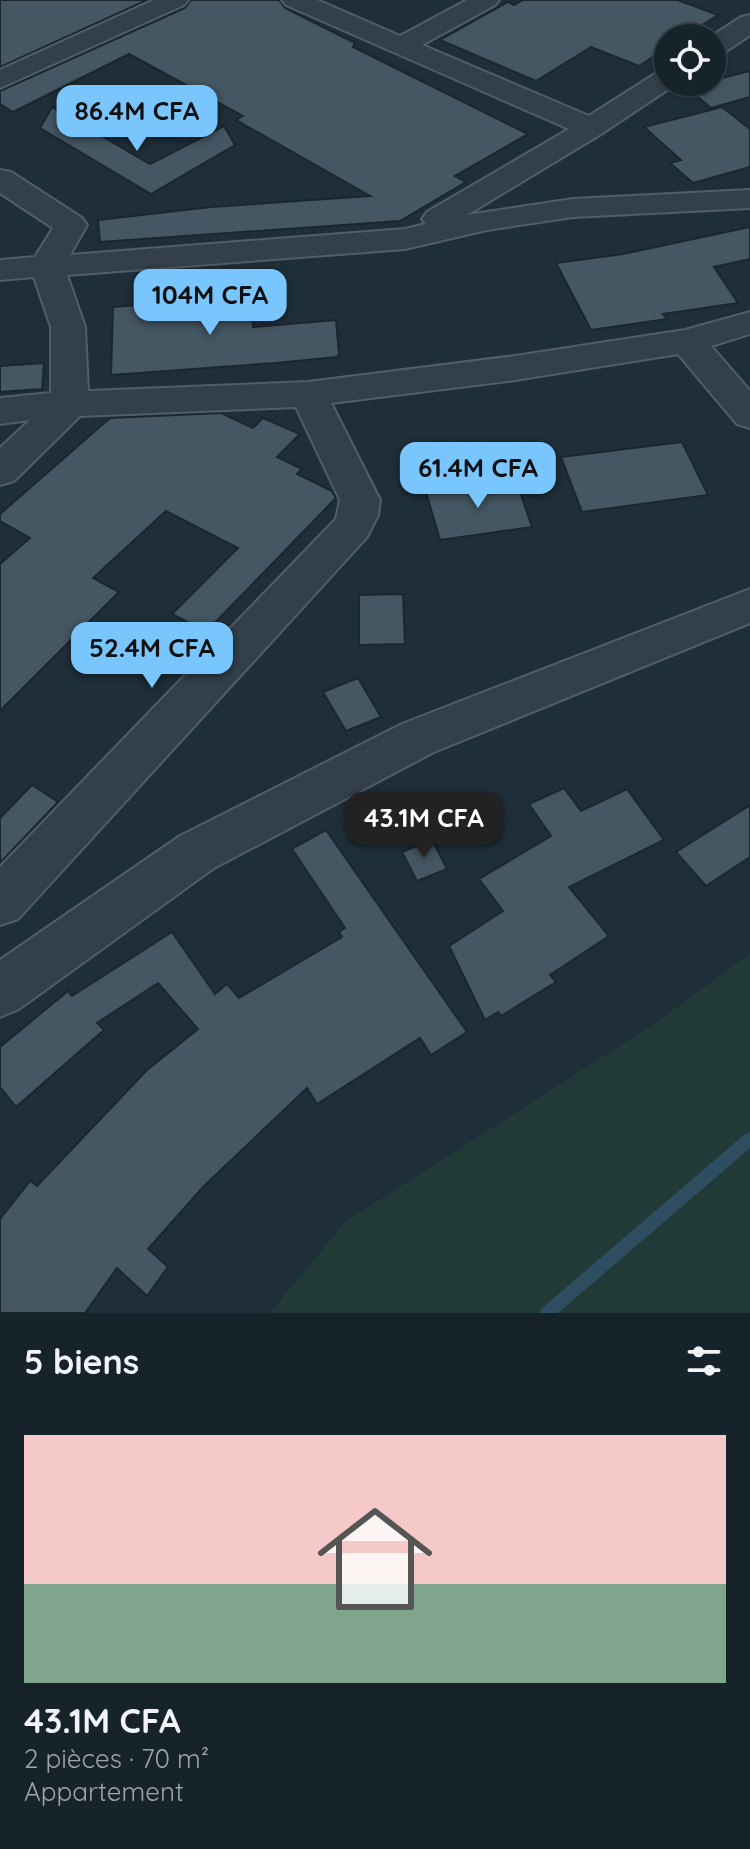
<!DOCTYPE html>
<html lang="fr">
<meta charset="utf-8">
<style>
:root{--surface:#17232b;--page:#202b33;--text:#f1f3f6;--muted:#9ea4a9;--line:#364047;--accent:#79c6ff}
body{margin:0;font-family:Quicksand,sans-serif;background:var(--page);color:var(--text);height:100vh;display:flex;flex-direction:column;font-size:30px;white-space:nowrap}
*{box-sizing:border-box;margin:0}
p{font-size:26px;color:var(--muted)}
.icon{flex:none;width:44px;height:44px;fill:none;stroke:currentColor;stroke-width:2;stroke-linecap:round;stroke-linejoin:round}
.map{position:relative;height:1313px;overflow:hidden}
.details{display:flex;flex-direction:column;background:var(--surface);flex:1}
.details>*{flex:none}
.fabs{position:absolute;left:654px;top:24px;display:grid;gap:16px}
.fabs a{display:grid;place-items:center;width:72px;height:72px;border-radius:50%;background:var(--surface);box-shadow:0 2px 6px #0004,0 0 0 2px var(--line);font-size:40px}
.price{position:absolute;translate:-50% -68px;padding:0 18px;border-radius:16px;background:var(--accent);color:#111;font-size:26px;line-height:52px;filter:drop-shadow(0 2px 4px #0008)}
.price::after{content:'';position:absolute;left:50%;top:48px;width:24px;height:18px;margin-left:-12px;background:inherit;clip-path:polygon(0 0,100% 0,50% 100%)}
.price.active{background:#222;color:#fff}
ul{padding:0;list-style:none}
li{display:grid;align-content:center;gap:16px;height:424px;padding:0 24px}
li span{display:grid;place-items:center;height:248px;border-radius:0px;color:#555}
li>.icon{margin-inline-start:auto}
span .icon{width:144px;height:144px;fill:#fffc;stroke-width:1}
li b{font-size:34px}
h2{display:flex;justify-content:space-between;align-items:center;height:96px;padding:0 24px;font-size:34px}
.map>svg:first-child{display:block}
.green{fill:#213a38}
.lines{fill:none;stroke-linecap:round;stroke-linejoin:round}
.stream{fill:#2f4d60;fill-rule:evenodd}
.building{fill:#455763;stroke:#1a2730;stroke-width:2}
.minor-casing{stroke:#505e67;stroke-width:4}
.minor{fill:#33404a;fill-rule:evenodd}
</style>
<div class="map">
<svg width="750" height="1313" viewBox="0 0 750 1313">
<rect width="100%" height="100%" fill="#1f2f39"/>
<polygon class="green" points="750,953 750,1313 270,1313 345,1222 657,1022"/>
<g class="lines">
<polygon class="stream" points="750,1132 750,1148 558,1313 540,1313 542,1308 745,1134"/>
</g>
<g class="building">
<polygon points="0,0 147,0 0,67"/>
<polygon points="191,0 279,0 285,8 355,43 353,47 528,134 455,176 466,182 400,221 100,242 98,220 211,207 370,196 236,120 243,116 129,54 13,112 0,104 0,91 185,8"/>
<polygon points="523,0 678,0 718,15 682,38 668,38 668,47 639,66 591,47 536,81 440,40 508,2 514,5"/>
<polygon points="750,71 750,97 711,108 686,87"/>
<polygon points="52,107 150,164 224,126 235,145 151,194 40,128"/>
<polygon points="722,107 750,129 750,167 693,183 670,163 681,160 644,127"/>
<polygon points="750,227 750,259 714,267 738,303 663,314 667,319 591,330 556,263 623,254"/>
<polygon points="250,296 253,327 336,320 339,354 337,357 276,363 111,375 113,307"/>
<polygon points="44,363 42,389 0,392 0,366"/>
<polygon points="221,413 253,428 263,418 300,434 277,457 302,469 297,474 332,491 336,498 206,632 172,614 238,548 166,511 93,578 119,592 0,711 0,564 30,538 0,521 0,514 110,418"/>
<polygon points="682,442 708,495 582,512 561,457"/>
<polygon points="516,480 532,527 440,540 426,492"/>
<polygon points="403,594 405,644 359,645 359,595"/>
<polygon points="358,678 381,717 346,731 323,692"/>
<polygon points="32,785 58,802 0,863 0,818"/>
<polygon points="564,788 581,811 627,789 664,840 569,887 609,936 550,975 556,982 501,1016 498,1012 485,1020 449,946 503,911 479,879 551,836 529,804"/>
<polygon points="750,805 750,857 706,886 676,852"/>
<polygon points="326,830 467,1032 431,1055 420,1038 317,1104 307,1088 203,1187 148,1249 168,1267 147,1296 117,1268 85,1313 0,1313 0,1219 30,1181 37,1186 147,1070 198,1029 158,983 97,1023 104,1030 16,1107 0,1087 0,1047 68,991 72,996 172,932 215,994 227,984 239,998 342,937 339,932 345,928 292,849"/>
<polygon points="432,840 447,869 417,881 402,852"/>
</g>
<g class="lines">
<g class="minor-casing">
<g id="minor">
<polygon points="154,0 188,0 184,5 0,88 0,70"/>
<polygon points="282,0 317,0 400,36 467,0 499,0 495,5 422,45 589,116 658,72 668,70 668,82 679,82 601,134 467,215 573,199 750,190 750,208 573,217 487,230 405,249 67,275 85,327 88,391 308,382 515,356 685,330 750,312 750,334 711,346 750,391 750,428 737,424 678,354 515,380 331,403 380,500 378,515 367,537 18,919 0,925 0,867 336,519 340,500 296,407 80,416 14,481 0,485 0,448 30,420 0,424 0,398 51,393 51,327 34,277 0,280 0,260 35,257 53,228 0,193 0,170 11,172 82,218 87,225 70,255 405,229 426,224 422,219 427,212 569,129 286,5"/>
<polygon points="750,15 750,35 722,54 712,56 712,38 709,38 741,17"/>
<polygon points="750,589 750,623 434,752 214,868 19,1009 0,1017 0,960 180,836 402,724"/>
</g>
</g>
<use href="#minor" class="minor"/>
</g>
</svg>
<div class="fabs">
<a><svg class="icon" aria-label="locate" viewBox="0 0 24 24"><circle cx="12" cy="12" r="6"/><path d="M12 2v4M12 18v4M2 12h4M18 12h4"/></svg></a>
</div>
<b class="price" style="left:137px;top:153px">86.4M CFA</b>
<b class="price" style="left:210px;top:337px">104M CFA</b>
<b class="price" style="left:478px;top:510px">61.4M CFA</b>
<b class="price" style="left:152px;top:690px">52.4M CFA</b>
<b class="price active" style="left:424px;top:860px">43.1M CFA</b>
</div>
<section class="details">
<h2>5 biens<svg class="icon" aria-label="filters" viewBox="0 0 24 24"><path d="M4 7h16M4 17h16"/><circle cx="9" cy="7" r="2"/><circle cx="15" cy="17" r="2"/></svg></h2>
<ul>
<li><span style="background:linear-gradient(#f6c9c9 60%,#7fa58c 0)"><svg class="icon" aria-label="home" viewBox="0 0 24 24"><path d="M3 11l9-7 9 7M6 9v11h12V9"/></svg></span><div><b>43.1M CFA</b><p>2 pièces · 70 m²</p><p>Appartement</p></div></li>
</ul>
</section>
